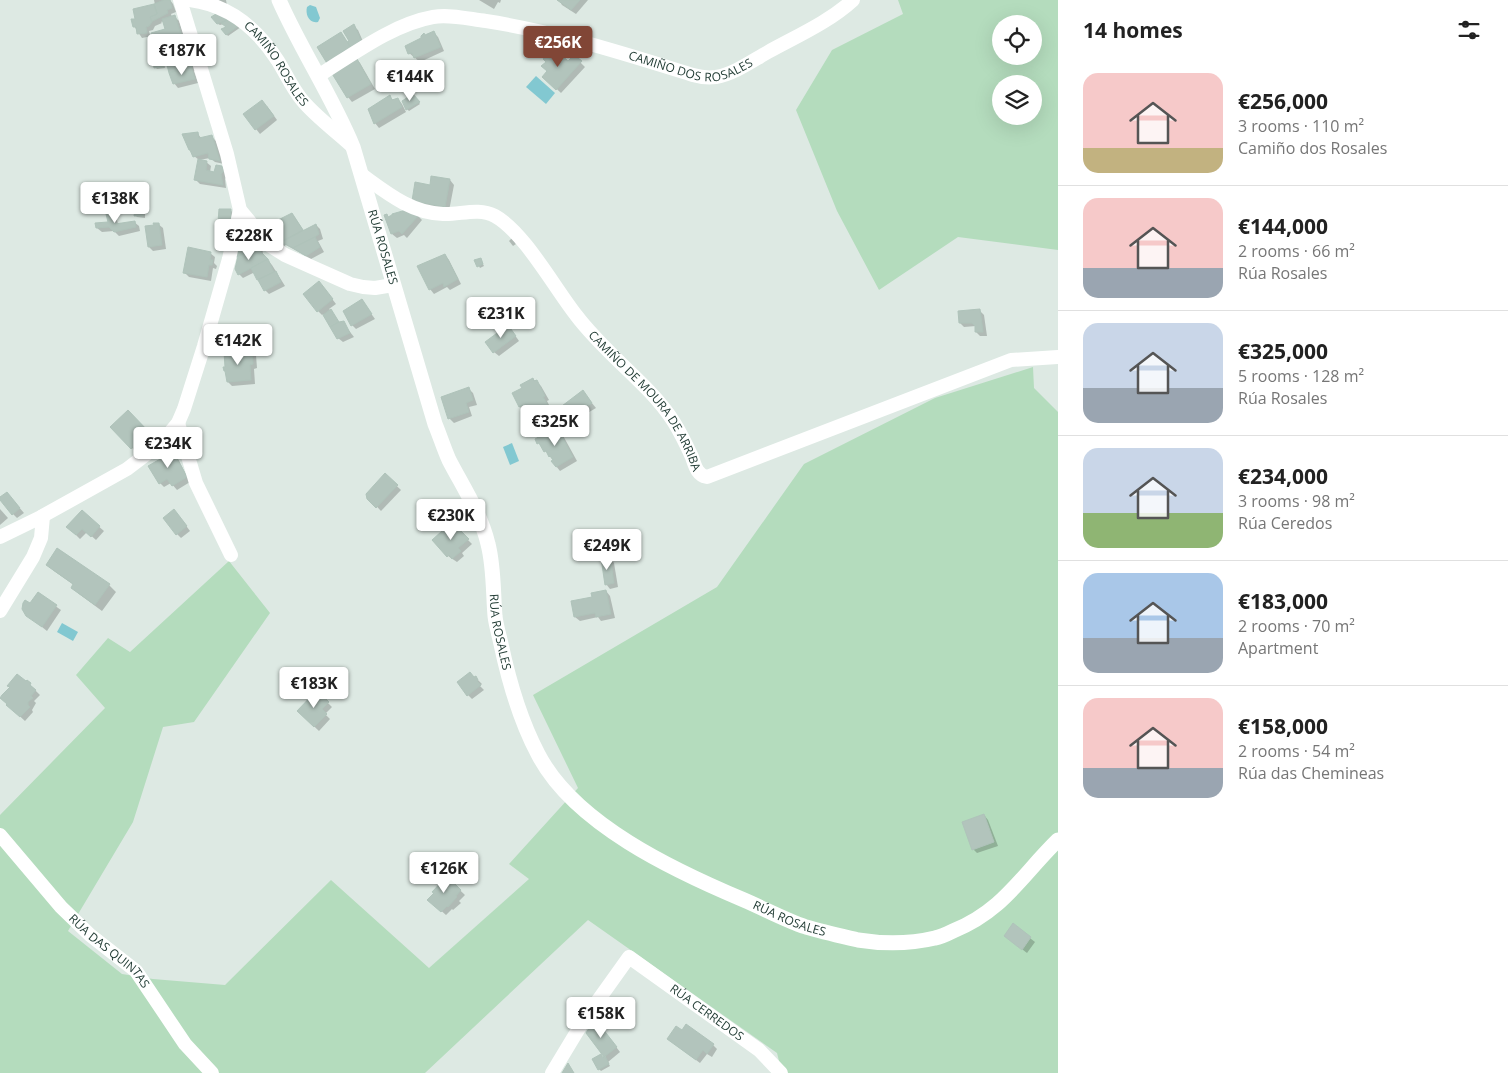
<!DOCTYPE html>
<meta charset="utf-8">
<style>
:root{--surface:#fff;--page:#f6f6f6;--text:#222;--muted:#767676;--line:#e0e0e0;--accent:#814636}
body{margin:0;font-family:"Open Sans",sans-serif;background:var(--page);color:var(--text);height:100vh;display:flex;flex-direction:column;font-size:19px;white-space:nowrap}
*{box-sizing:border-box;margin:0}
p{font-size:16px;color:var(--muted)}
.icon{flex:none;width:28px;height:28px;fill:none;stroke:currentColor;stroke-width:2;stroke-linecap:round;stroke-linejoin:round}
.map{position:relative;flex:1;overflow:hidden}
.sheet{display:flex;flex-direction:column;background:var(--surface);width:450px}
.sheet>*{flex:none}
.controls{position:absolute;left:992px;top:15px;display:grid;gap:10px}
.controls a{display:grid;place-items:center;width:50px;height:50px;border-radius:50%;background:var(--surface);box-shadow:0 5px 20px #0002;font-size:25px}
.price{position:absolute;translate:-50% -42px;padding:0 11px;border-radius:5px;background:#fff;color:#222;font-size:16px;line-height:32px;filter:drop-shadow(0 1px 2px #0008)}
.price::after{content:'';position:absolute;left:50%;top:30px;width:15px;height:11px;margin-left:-8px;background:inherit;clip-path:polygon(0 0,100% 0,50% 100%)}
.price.active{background:var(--accent);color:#fff}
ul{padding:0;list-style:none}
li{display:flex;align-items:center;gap:15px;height:125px;padding:0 25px}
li+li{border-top:1px solid var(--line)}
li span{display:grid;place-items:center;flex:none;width:140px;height:100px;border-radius:15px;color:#555}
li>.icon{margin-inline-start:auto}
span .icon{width:60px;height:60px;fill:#fffc;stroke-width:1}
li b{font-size:21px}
h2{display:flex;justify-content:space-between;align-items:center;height:60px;padding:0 25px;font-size:21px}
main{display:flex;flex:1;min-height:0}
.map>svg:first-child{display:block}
.green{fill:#b4dcbd;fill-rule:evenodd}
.water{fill:#82c8d1}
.shadow{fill:#0003;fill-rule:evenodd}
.building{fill:#b2c4bc;stroke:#afc3ba}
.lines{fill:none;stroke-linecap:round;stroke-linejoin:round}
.minor{stroke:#fff;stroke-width:14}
.tertiary{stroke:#fff;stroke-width:15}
.labels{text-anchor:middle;stroke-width:5;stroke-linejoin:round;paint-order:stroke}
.street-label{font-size:12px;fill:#1e3931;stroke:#edf6f1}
</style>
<main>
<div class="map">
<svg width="1058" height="1073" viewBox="0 0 1058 1073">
<rect width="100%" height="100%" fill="#dde9e3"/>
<g class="green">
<path d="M 898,0 L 1058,0 L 1058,250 L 958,237 L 879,290 L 837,211 L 796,110 L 832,50 L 903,14 ZM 1001,24 L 1034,24 L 1034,56 L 1001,56 ZM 1001,84 L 1034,84 L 1034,116 L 1001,116 Z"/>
<polygon points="1033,367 1034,388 1058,412 1058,1073 782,1073 777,1053 588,920 425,1073 0,1073 0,815 105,708 76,675 108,638 130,652 229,561 270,613 194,722 163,727 133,822 68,931 122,974 153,979 225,985 331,880 429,968 529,879 509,864 578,788 533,695 717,587 804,464 935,398"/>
</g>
<g class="water">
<path d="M 310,5 L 316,7 L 320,18 L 318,22 C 309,24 305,14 307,7 Z"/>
<polygon points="536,76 555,93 546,104 526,87"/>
<polygon points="512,443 519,461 510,465 503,447"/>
<polygon points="62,623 78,632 73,641 57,632"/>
</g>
<g class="shadow">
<path d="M 154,0 L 170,0 L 173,4 L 176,12 L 171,14 L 172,17 L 175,17 L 179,21 L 196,71 L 194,71 L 198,83 L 178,88 L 174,83 L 166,58 L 163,59 L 165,68 L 157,69 L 155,67 L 154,55 L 165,54 L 160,49 L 159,45 L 155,46 L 153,44 L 152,42 L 154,41 L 152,36 L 142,38 L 134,26 L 137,20 L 155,5 ZM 164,21 L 167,30 L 150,35 L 149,31 L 153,30 L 155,26 L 162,23 L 161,22 Z"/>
<polygon points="215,0 226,0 228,11"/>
<polygon points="479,0 501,0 500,3 498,2 494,9"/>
<polygon points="559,0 588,0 576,14 562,5"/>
<polygon points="221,13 241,27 228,36 223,30 228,27 224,24 220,25 218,24"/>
<polygon points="353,26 358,30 365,46 346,57 319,48 341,34 348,43"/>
<polygon points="434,33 438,37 444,51 420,62 409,53 425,36"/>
<polygon points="574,56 585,67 561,93 544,77 568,63"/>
<polygon points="356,59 360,63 375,89 352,102 348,97"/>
<polygon points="413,96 420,104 409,111 407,109"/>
<polygon points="390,97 394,101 398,99 402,104 406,112 379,128 375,123 369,110"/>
<polygon points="267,106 277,120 260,134 256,129"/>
<polygon points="197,133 202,139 212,137 216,141 224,164 215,162 210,158 199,160 194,156"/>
<polygon points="206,162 211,166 210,172 215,174 221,167 226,171 227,176 225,179 226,188 200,184 195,179"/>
<polygon points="432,178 450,180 454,185 449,211 417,205 431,186"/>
<polygon points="143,208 145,210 145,218 137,217 136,216"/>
<polygon points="231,210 232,212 231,224 221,224 219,222"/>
<polygon points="112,212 116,216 118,224 134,222 139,226 140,231 119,236 114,231 102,232 97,228 110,223"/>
<polygon points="292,214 304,231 316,225 320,229 323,239 318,241 324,252 311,259 286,245 284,246 280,242"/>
<polygon points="386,216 389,218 418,216 422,220 407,238 404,235 397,238 392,234"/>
<polygon points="158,224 163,228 166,249 153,251 149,247"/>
<polygon points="241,233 252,235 263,252 262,254 272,265 285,286 269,294 265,290 255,272 243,278 237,272 239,258 238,256"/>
<polygon points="512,238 516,244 513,246 509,241"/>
<polygon points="210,253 215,257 214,263 217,266 216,269 213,268 211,281 189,277 185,273"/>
<polygon points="445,255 449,260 461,284 450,290 447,287 434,294 430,289"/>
<polygon points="481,260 484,266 480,268 476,261"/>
<polygon points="323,287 336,304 329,309 333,313 331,325 324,314 322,315 318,311"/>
<polygon points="362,301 375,319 356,329 352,325"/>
<polygon points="980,311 984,315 987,336 980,336 976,332 976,326 964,327 960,323"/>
<polygon points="343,323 354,337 343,342 338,338"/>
<polygon points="512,331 519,341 499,356 494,352"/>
<polygon points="251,351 256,355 257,368 254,369 255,384 232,386 228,382"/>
<polygon points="533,379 541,386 549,400 547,401 555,417 547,422 542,417 538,419 530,408 525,411 520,407 513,394 523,388"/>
<polygon points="468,388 473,393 477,405 469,407 472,416 454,423 449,418"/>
<polygon points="583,392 596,408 569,424 565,420"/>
<polygon points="128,412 152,437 136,452 112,427"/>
<polygon points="557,428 561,432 577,461 560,471 556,466 553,459 536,440"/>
<polygon points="163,450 168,456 172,453 177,457 190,482 177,490 171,483 164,487 160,483 164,458 160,452"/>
<polygon points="385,475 401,490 381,511 368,497"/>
<polygon points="7,493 24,513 17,518 13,514"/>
<polygon points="0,509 8,518 0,525"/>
<polygon points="82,512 104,531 96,540 87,532 80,539 68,527"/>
<polygon points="178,515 190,531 181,538 177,534"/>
<polygon points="452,524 472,544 462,553 464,556 457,562 448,556"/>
<polygon points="58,549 109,585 116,592 102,611 79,594 72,588 74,585 54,571 47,565"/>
<polygon points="610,558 614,563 618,587 610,589 606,584"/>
<polygon points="606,591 610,596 615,618 601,621 598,617 580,621 575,617 594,598"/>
<polygon points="38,594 61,610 47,631 27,615"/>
<polygon points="475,677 482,684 480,686 484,690 472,699 468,695"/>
<polygon points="27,682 40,695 34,701 36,703 32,710 33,712 25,721 12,709"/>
<polygon points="317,692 332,707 325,714 330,719 319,731 298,711"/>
<polygon points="984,815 988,820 998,846 977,853 973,849"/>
<polygon points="447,878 465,895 459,901 461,903 453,910 452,909 446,915 429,900"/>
<polygon points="1013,925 1035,942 1027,953 1005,936"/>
<polygon points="599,1025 620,1052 608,1062 610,1066 601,1071 599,1069 604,1059 606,1057 588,1033"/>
<polygon points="668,1039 713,1045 717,1049 712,1057 707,1054 700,1063"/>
</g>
<g class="building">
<polygon points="164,0 170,0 172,8 167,10 168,13 151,22 150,17 157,14 154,4"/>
<polygon points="557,0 580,0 571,10"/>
<polygon points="154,4 157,14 150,17 152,22 149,26 146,27 147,33 137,34 136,27 133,27 131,19 135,19 133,9"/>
<polygon points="221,11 230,19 217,24 211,17"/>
<polygon points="175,15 181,35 152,41 151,33 165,29 162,19"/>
<polygon points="232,18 241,24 226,35 221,29 226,27 221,23"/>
<polygon points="354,24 362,42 352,50 347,42 349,41 343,31"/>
<polygon points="434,31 441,47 414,58 412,53 408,54 405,46 421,38 421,36 424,33 425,35"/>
<polygon points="341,32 351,48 348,49 342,52 344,55 328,65 317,47"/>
<polygon points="181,35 186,51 167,57 165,52 169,51 168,48 159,49 156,40"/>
<polygon points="553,47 568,61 574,55 582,61 556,90 542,77 547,71 541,66 546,62 543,59"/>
<polygon points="188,51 193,66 169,73 165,57"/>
<polygon points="165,52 167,57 153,59 152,54"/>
<polygon points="162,57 164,67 154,68 153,59"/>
<polygon points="356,57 371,84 347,98 331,72"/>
<polygon points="191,67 195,79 173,84 169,73"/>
<polygon points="413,94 420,102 406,110 402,101"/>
<polygon points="390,95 392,100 398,98 402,107 374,124 368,109"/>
<polygon points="262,100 274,116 255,130 243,114"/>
<polygon points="198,132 199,138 212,135 220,161 209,159 208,153 193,157 190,150 189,150 182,134"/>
<polygon points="198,159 207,161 206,170 214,172 216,165 222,166 224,171 221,174 223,185 194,180"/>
<polygon points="431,176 450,179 445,207 412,201 415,182 430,185"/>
<polygon points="136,204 144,207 143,216 134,216"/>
<polygon points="219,209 231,209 230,223 218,222"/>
<polygon points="105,210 112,211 115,224 135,221 136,227 114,232 109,227 96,228 95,223 108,222"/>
<polygon points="406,210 419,215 402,234 399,231 391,234 384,215 387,214 388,217 392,215 392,214"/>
<polygon points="292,213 303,230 279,243 273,232 272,232 270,224"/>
<polygon points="153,223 159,223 162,245 148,247 145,226 154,225"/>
<polygon points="316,224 319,234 315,237 293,248 281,242"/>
<polygon points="248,229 260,248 236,257 240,232"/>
<polygon points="315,237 320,247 306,256 293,248"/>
<polygon points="188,247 211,252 210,260 213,260 212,265 209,265 207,277 183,273"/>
<polygon points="258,249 268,259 238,275 235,269 238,256"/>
<polygon points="445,254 458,279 444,287 443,283 429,290 417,266"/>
<polygon points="481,258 483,264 477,267 474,260"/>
<polygon points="268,259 274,272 257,280 251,268"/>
<polygon points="276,271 281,282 264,291 258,280"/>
<polygon points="319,281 333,299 317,312 303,294"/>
<polygon points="362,299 372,314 351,326 343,311"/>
<polygon points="331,309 339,322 330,327 323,315"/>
<polygon points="980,309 983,332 975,332 975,326 972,323 959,323 958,311"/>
<polygon points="344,321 350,333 337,339 330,327 339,322"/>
<polygon points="508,325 516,336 493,353 485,342"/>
<polygon points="252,350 253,364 250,365 251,380 227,382 225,371 224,371 223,367 225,367 224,352"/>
<polygon points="533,378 534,381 537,380 545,396 543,397 552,412 541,418 538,413 533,416 526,404 519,407 512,393 522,388 520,385"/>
<polygon points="469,387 473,400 466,403 469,412 448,419 441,397"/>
<polygon points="583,390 592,403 564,421 558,409"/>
<polygon points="128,410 149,432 131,449 110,427"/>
<polygon points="557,427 573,457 556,467 551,461 553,460 550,456 549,457 546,451 544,452 539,443 537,444 535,439"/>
<polygon points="163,448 164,450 163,452 165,456 173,451 187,477 172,486 167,479 159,484 148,466 162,458 159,451"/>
<polygon points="385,473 398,485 376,508 367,499 366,494"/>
<polygon points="7,492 20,508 12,515 0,500 0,497"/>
<polygon points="174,509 187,526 176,535 163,518"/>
<polygon points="82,510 100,526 91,537 82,529 76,535 66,527"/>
<polygon points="452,522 469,539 458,548 461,551 452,559 449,555 447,557 432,540"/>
<polygon points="57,548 110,584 95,605 71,588 73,584 46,565"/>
<polygon points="610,557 614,583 605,585 601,558"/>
<polygon points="606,590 611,614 596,617 595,613 574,617 571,601 592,597 591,593"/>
<polygon points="38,592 57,605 42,627 26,616 22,609 23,603 25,600 30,603"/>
<polygon points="470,672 474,677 476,676 478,680 477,681 481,685 467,696 457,682"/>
<polygon points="17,674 26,681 27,680 31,683 30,685 36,690 31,696 33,698 28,702 28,705 30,707 20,717 6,705 7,704 0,698 2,695 10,687 7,686"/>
<polygon points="317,690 329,702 322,709 327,714 314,727 297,711"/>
<polygon points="984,814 994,842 972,850 962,822"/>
<polygon points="447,876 448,877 449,876 451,878 450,879 461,890 456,896 457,897 448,907 447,906 441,912 427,900 434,893 432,892"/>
<polygon points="1013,923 1031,937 1022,950 1004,936"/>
<polygon points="595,1019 617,1047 604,1057 586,1033"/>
<polygon points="686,1024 714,1044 707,1054 703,1050 696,1060 667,1039 676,1026 682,1030"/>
<polygon points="601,1054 603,1058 605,1056 609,1064 598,1070 592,1059"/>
<polygon points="568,1063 574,1073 562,1073"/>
</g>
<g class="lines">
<g class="minor">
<polyline points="180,0 227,154 240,210 269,245 285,255 350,284 363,287 375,288 393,285"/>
<path id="s1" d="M 190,0 C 229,5 257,28 278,61 C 286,74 292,88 302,100 C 317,118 336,131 353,147"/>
<path id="s2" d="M 318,76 C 352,55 393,24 433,17 C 450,14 469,19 486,21 C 557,32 625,54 693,75 C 700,77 708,78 716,77 C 734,74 752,61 768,52 C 797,36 829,22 853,0"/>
<path id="s3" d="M 362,175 C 387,193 411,213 443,214 C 460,215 478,207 495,216 C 524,232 554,287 576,315 C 597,343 625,366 649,391 C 671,414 679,429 692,457 C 695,466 697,475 707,477 L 1011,360 L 1058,357"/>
<polyline points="178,423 196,483 231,555"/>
<polyline points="0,537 39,518 127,469 148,453 168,435 178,423 184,409 204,346 229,259 240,210"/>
<polyline points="0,611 33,557 41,538 43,516"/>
<path id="s4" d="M 0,835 L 61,907 L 90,935 L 136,971 L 185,1044 L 212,1073"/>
<path id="s5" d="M 552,1073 L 584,1020 L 629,957 L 759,1050 L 781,1073"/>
</g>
<path class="tertiary" id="s6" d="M 279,0 C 301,50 332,96 353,147 L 435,424 C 440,436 444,449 449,460 C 463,487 481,514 488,544 C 494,567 493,592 495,616 C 496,625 499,635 501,644 C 509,682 520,720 538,754 C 574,824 675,871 744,900 C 765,909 785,920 806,927 C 823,932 841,936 858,940 C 883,944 910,944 935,938 C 941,937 947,934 953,931 C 1003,911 1022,875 1058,840"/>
</g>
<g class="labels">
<g class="street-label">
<text dy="4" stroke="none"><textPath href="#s2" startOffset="395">CAMIÑO DOS ROSALES</textPath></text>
<text dy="4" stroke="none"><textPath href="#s1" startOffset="112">CAMIÑO ROSALES</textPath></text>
<text dy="4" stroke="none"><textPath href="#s6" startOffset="269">RÚA ROSALES</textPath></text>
<text dy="4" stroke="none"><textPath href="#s3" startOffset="384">CAMIÑO DE MOURA DE ARRIBA</textPath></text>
<text dy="4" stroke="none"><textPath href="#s6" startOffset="674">RÚA ROSALES</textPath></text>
<text dy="4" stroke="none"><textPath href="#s6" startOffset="1109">RÚA ROSALES</textPath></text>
<text dy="4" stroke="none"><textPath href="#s4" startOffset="160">RÚA DAS QUINTAS</textPath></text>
<text dy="4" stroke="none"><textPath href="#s5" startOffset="235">RÚA CERREDOS</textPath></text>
</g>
</g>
</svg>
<div class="controls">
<a><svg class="icon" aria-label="locate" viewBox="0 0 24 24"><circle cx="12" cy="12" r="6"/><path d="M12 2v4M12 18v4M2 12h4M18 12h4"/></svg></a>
<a><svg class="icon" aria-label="layers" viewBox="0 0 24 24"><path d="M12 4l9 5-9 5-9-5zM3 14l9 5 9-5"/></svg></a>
</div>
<b class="price active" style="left:558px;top:68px">€256K</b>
<b class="price" style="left:182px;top:76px">€187K</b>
<b class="price" style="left:410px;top:102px">€144K</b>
<b class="price" style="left:115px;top:224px">€138K</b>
<b class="price" style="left:249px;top:261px">€228K</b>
<b class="price" style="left:501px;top:339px">€231K</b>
<b class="price" style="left:238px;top:366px">€142K</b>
<b class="price" style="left:555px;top:447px">€325K</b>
<b class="price" style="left:168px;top:469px">€234K</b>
<b class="price" style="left:451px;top:541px">€230K</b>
<b class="price" style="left:607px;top:571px">€249K</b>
<b class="price" style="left:314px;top:709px">€183K</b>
<b class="price" style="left:444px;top:894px">€126K</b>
<b class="price" style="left:601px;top:1039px">€158K</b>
</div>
<section class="sheet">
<h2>14 homes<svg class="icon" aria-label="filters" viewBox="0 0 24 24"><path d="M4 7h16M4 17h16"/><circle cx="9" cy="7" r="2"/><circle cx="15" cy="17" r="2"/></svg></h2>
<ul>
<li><span style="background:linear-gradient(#f6c9c9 75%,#c2b280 0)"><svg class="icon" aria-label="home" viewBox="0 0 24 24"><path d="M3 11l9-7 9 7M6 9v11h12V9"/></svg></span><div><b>€256,000</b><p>3 rooms · 110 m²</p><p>Camiño dos Rosales</p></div></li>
<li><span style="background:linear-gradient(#f6c9c9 70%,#9aa5b1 0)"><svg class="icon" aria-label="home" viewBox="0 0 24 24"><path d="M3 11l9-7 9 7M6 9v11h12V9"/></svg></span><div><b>€144,000</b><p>2 rooms · 66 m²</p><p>Rúa Rosales</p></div></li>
<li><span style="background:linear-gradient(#c9d6e8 65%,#9aa5b1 0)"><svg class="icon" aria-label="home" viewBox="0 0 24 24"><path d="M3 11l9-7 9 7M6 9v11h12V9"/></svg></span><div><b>€325,000</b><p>5 rooms · 128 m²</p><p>Rúa Rosales</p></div></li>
<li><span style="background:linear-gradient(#c9d6e8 65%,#8fb573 0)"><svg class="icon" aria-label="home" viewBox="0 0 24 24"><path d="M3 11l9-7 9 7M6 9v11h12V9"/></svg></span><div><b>€234,000</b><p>3 rooms · 98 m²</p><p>Rúa Ceredos</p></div></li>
<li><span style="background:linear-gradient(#a9c7e8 65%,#9aa5b1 0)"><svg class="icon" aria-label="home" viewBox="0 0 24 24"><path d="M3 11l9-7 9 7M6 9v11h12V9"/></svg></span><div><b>€183,000</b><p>2 rooms · 70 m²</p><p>Apartment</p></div></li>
<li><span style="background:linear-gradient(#f6c9c9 70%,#9aa5b1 0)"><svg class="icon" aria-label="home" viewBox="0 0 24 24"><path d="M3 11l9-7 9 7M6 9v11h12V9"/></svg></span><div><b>€158,000</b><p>2 rooms · 54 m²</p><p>Rúa das Chemineas</p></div></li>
</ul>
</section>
</main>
